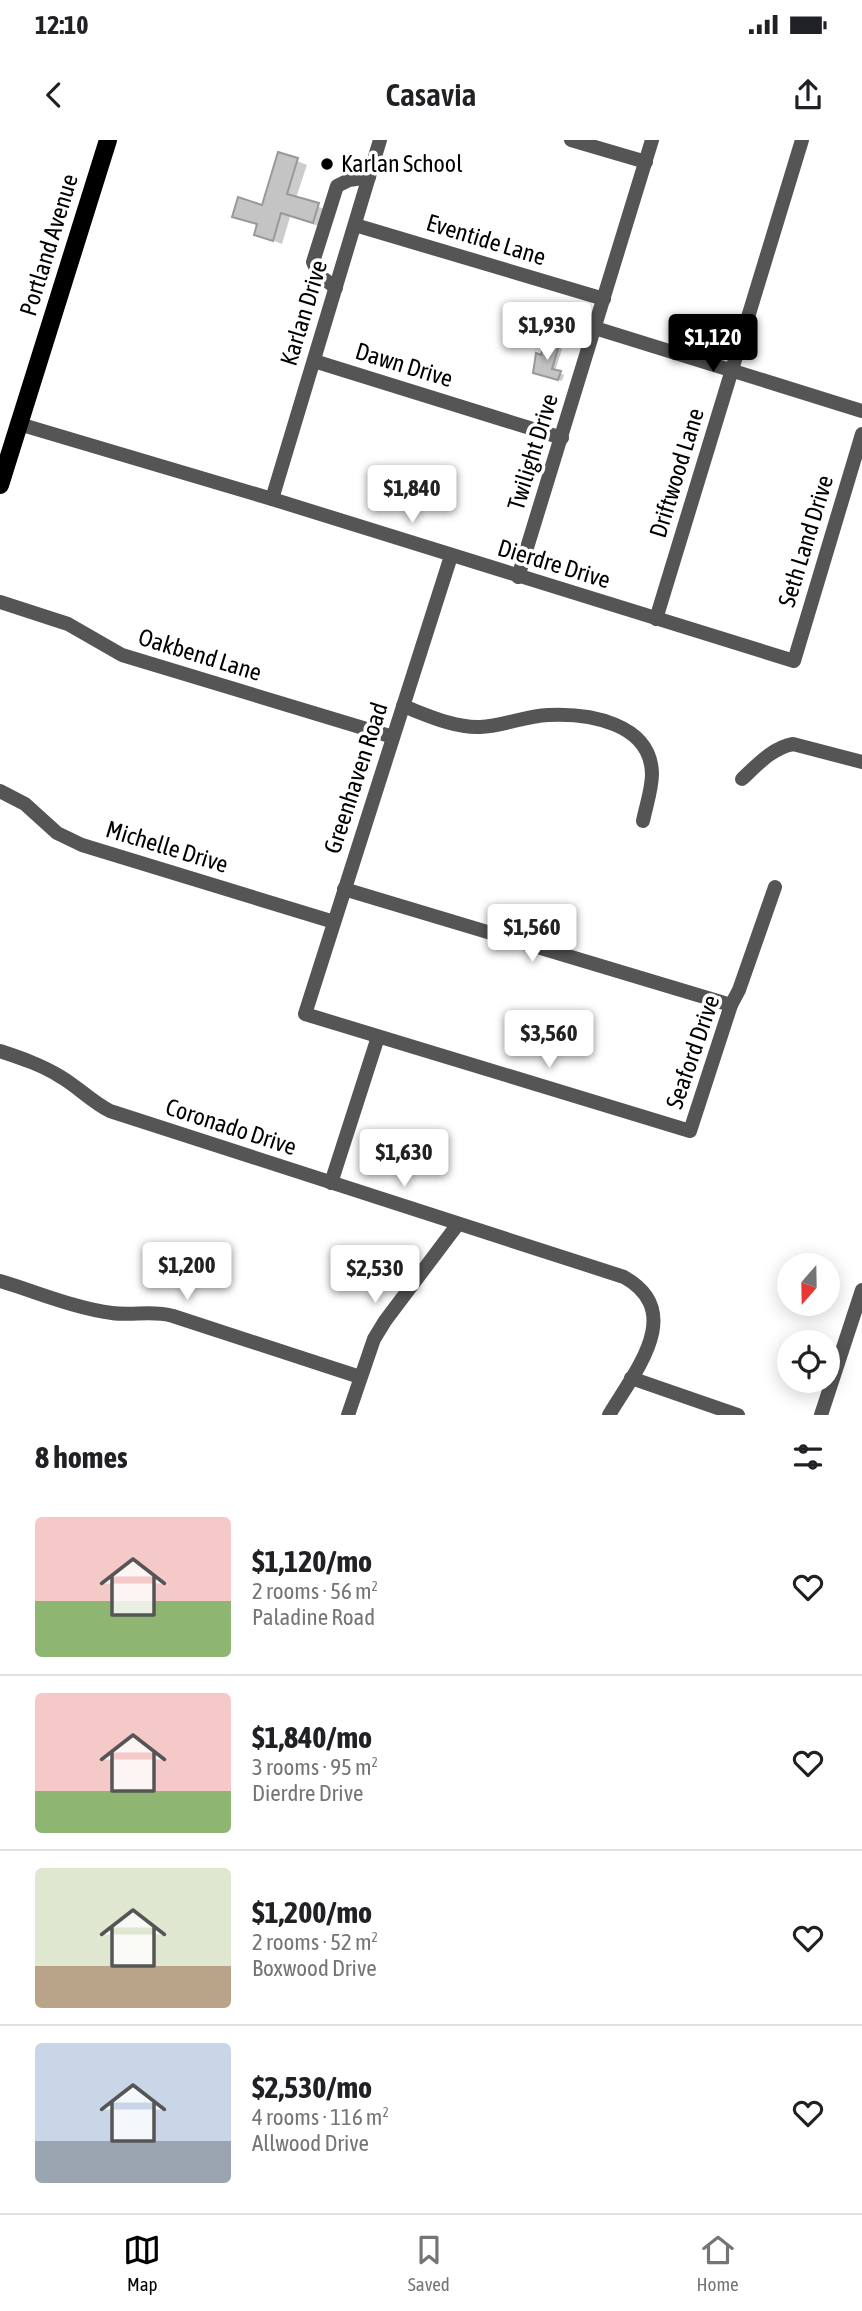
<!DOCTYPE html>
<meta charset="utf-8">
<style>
:root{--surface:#fff;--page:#f6f6f6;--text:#202124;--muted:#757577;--line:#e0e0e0;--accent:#000}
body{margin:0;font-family:"Asap Condensed",sans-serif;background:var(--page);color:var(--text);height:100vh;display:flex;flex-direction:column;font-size:26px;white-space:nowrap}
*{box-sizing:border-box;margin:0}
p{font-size:23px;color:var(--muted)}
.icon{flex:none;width:38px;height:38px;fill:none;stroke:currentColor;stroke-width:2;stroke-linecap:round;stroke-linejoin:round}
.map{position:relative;height:1275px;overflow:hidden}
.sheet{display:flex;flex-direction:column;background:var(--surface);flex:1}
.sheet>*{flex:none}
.needle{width:46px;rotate:200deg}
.buttons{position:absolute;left:777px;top:1113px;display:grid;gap:14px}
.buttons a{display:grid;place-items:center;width:63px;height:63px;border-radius:50%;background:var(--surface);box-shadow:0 4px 18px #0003;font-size:35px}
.price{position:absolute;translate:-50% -60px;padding:0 16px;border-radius:7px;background:#fff;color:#222;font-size:23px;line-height:46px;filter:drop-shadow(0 2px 4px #0008)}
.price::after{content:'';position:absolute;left:50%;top:42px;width:21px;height:16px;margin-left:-10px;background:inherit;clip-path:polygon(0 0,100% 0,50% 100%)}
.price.selected{background:var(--accent);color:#fff}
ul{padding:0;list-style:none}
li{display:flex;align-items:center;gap:21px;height:175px;padding:0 35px}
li+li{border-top:2px solid var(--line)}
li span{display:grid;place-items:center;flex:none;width:196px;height:140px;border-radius:7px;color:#555}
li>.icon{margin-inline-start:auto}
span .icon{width:84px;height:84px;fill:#fffc;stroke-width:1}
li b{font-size:30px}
h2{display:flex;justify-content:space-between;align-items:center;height:84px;padding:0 35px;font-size:30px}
.status{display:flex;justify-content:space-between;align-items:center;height:49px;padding:0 35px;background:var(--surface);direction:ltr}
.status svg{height:19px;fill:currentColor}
header{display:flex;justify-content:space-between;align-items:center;height:91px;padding:0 35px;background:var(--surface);font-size:32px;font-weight:600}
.dock{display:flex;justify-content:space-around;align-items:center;height:98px;border-top:2px solid var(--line);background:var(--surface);font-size:19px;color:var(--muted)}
.dock a{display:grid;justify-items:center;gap:4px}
.dock .selected{color:var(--accent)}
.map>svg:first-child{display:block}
.shadow{fill:#0003}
.building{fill:#c4c4c4;stroke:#999;stroke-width:2}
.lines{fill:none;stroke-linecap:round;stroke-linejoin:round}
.minor{stroke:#555;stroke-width:14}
.major{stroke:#000;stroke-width:18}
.poi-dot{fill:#000;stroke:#fff;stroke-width:2.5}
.labels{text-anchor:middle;stroke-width:7;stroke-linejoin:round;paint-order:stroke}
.poi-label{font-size:24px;fill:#000;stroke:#fff;text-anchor:start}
.street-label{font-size:24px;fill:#000;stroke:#fff}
</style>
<div class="status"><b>12:10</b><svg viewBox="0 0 49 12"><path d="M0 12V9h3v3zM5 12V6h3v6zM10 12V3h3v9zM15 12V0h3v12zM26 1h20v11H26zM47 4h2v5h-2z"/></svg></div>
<header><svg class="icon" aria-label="back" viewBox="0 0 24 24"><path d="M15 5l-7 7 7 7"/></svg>Casavia<svg class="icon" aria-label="share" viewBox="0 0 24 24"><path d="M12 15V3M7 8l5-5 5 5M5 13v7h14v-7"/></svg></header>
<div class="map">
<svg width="862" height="1275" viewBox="0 0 862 1275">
<rect width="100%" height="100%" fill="#fff"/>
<g class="shadow">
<polygon points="280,14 307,25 296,58 327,70 322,87 290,77 282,104 256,94 259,86 234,76 263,67"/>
<polygon points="558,207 562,209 555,231 564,235 562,241 539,234 542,217"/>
</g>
<g class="building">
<polygon points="278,12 298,18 287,54 319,63 313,83 281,73 273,101 254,95 257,84 232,77 238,57 262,65"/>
<polygon points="545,201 559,205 552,229 561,231 558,240 533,233 536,213 541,215"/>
</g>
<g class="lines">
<g class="minor">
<polyline points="571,0 646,22"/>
<polyline points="355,85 604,159"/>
<polyline points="336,148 319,135 313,122 337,46 349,40 369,37"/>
<polyline points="595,188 862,271"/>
<polyline points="314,221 562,298"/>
<polyline points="19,284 272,359 794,521 862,294"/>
<polyline points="272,359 380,0"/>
<polyline points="451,416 305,874 690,991 731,865 739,850 775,747"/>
<polyline points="518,437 652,0"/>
<polyline points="0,462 68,484 122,515 393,597"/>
<polyline points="656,479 802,0"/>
<path d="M 403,566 C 427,575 454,588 480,587 C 503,586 525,576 548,575 C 589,573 651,583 652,634 C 652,649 646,666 643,681"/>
<path d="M 742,639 C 757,625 772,608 793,604 L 862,622"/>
<polyline points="0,651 25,664 57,693 82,705 334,782"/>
<polyline points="344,749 731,865"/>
<path d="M 0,911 C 21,918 42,925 61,937 C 78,947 92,962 110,971 L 624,1137 C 686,1172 635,1231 609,1275"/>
<polyline points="331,1043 378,897"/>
<path d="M 0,1141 C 37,1152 74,1168 112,1173 C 133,1176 152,1170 173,1176 L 360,1237"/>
<polyline points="631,1238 738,1275"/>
<polyline points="348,1275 374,1199 385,1181 458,1084"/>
<polyline points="821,1275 862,1150"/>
</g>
<polyline class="major" points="0,345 108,0"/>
</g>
<circle class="poi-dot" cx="327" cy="24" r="7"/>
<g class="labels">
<g class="poi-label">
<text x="341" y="32">Karlan School</text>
</g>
<g class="street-label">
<text transform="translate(486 100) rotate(17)" y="8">Eventide Lane</text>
<text transform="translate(49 105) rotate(-73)" y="8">Portland Avenue</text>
<text transform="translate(304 173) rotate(-73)" y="8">Karlan Drive</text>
<text transform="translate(404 225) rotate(17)" y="8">Dawn Drive</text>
<text transform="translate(533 312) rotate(-73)" y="8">Twilight Drive</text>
<text transform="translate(677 333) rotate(-73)" y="8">Driftwood Lane</text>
<text transform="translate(806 401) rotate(-73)" y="8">Seth Land Drive</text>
<text transform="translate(554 424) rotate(17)" y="8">Dierdre Drive</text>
<text transform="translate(200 515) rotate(17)" y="8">Oakbend Lane</text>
<text transform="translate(356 638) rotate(-72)" y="8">Greenhaven Road</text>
<text transform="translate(167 707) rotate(17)" y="8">Michelle Drive</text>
<text transform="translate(693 912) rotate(-71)" y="8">Seaford Drive</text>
<text transform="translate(231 987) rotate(18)" y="8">Coronado Drive</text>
</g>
</g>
</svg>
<div class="buttons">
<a><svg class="needle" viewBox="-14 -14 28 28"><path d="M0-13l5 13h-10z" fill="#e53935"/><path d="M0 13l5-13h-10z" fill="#757577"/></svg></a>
<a><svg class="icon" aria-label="locate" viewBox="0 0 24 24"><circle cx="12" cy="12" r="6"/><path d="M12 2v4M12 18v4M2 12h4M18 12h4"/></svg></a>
</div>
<b class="price" style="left:547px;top:222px">$1,930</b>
<b class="price selected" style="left:713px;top:234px">$1,120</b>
<b class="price" style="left:412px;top:385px">$1,840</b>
<b class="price" style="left:532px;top:824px">$1,560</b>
<b class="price" style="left:549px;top:930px">$3,560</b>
<b class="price" style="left:404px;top:1049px">$1,630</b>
<b class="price" style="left:187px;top:1162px">$1,200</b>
<b class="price" style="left:375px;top:1165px">$2,530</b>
</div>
<section class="sheet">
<h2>8 homes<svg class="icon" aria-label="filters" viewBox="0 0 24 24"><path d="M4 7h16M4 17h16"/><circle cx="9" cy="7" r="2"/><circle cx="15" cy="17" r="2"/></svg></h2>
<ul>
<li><span style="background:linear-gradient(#f6c9c9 60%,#8fb573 0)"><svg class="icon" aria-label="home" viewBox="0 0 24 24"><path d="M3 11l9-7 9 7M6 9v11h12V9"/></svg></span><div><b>$1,120/mo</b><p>2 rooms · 56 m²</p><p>Paladine Road</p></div><svg class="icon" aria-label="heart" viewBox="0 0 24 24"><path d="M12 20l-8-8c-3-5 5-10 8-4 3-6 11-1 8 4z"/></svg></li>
<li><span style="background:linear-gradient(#f6c9c9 70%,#8fb573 0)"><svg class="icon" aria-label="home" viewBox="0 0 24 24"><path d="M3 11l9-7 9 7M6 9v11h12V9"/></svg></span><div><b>$1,840/mo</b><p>3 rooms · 95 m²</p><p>Dierdre Drive</p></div><svg class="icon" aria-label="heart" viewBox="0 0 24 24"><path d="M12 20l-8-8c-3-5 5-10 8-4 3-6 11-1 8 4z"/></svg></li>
<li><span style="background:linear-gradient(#dfe7d0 70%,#b9a48a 0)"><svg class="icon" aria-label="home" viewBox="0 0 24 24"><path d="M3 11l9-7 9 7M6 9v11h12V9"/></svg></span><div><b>$1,200/mo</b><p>2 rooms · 52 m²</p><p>Boxwood Drive</p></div><svg class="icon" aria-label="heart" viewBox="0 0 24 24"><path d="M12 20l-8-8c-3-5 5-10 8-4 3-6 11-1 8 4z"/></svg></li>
<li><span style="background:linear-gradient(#c9d6e8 70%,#9aa5b1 0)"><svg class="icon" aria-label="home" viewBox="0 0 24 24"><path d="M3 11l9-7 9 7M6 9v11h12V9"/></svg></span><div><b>$2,530/mo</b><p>4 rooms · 116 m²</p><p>Allwood Drive</p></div><svg class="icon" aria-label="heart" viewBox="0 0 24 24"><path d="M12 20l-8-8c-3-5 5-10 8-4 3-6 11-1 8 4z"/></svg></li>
</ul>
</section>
<nav class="dock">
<a class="selected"><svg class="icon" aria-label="map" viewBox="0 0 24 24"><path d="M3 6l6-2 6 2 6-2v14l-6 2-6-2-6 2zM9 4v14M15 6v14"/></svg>Map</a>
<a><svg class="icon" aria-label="saved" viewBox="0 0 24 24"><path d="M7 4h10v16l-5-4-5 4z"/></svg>Saved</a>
<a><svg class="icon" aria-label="home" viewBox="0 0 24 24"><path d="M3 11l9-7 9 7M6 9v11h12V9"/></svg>Home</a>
</nav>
